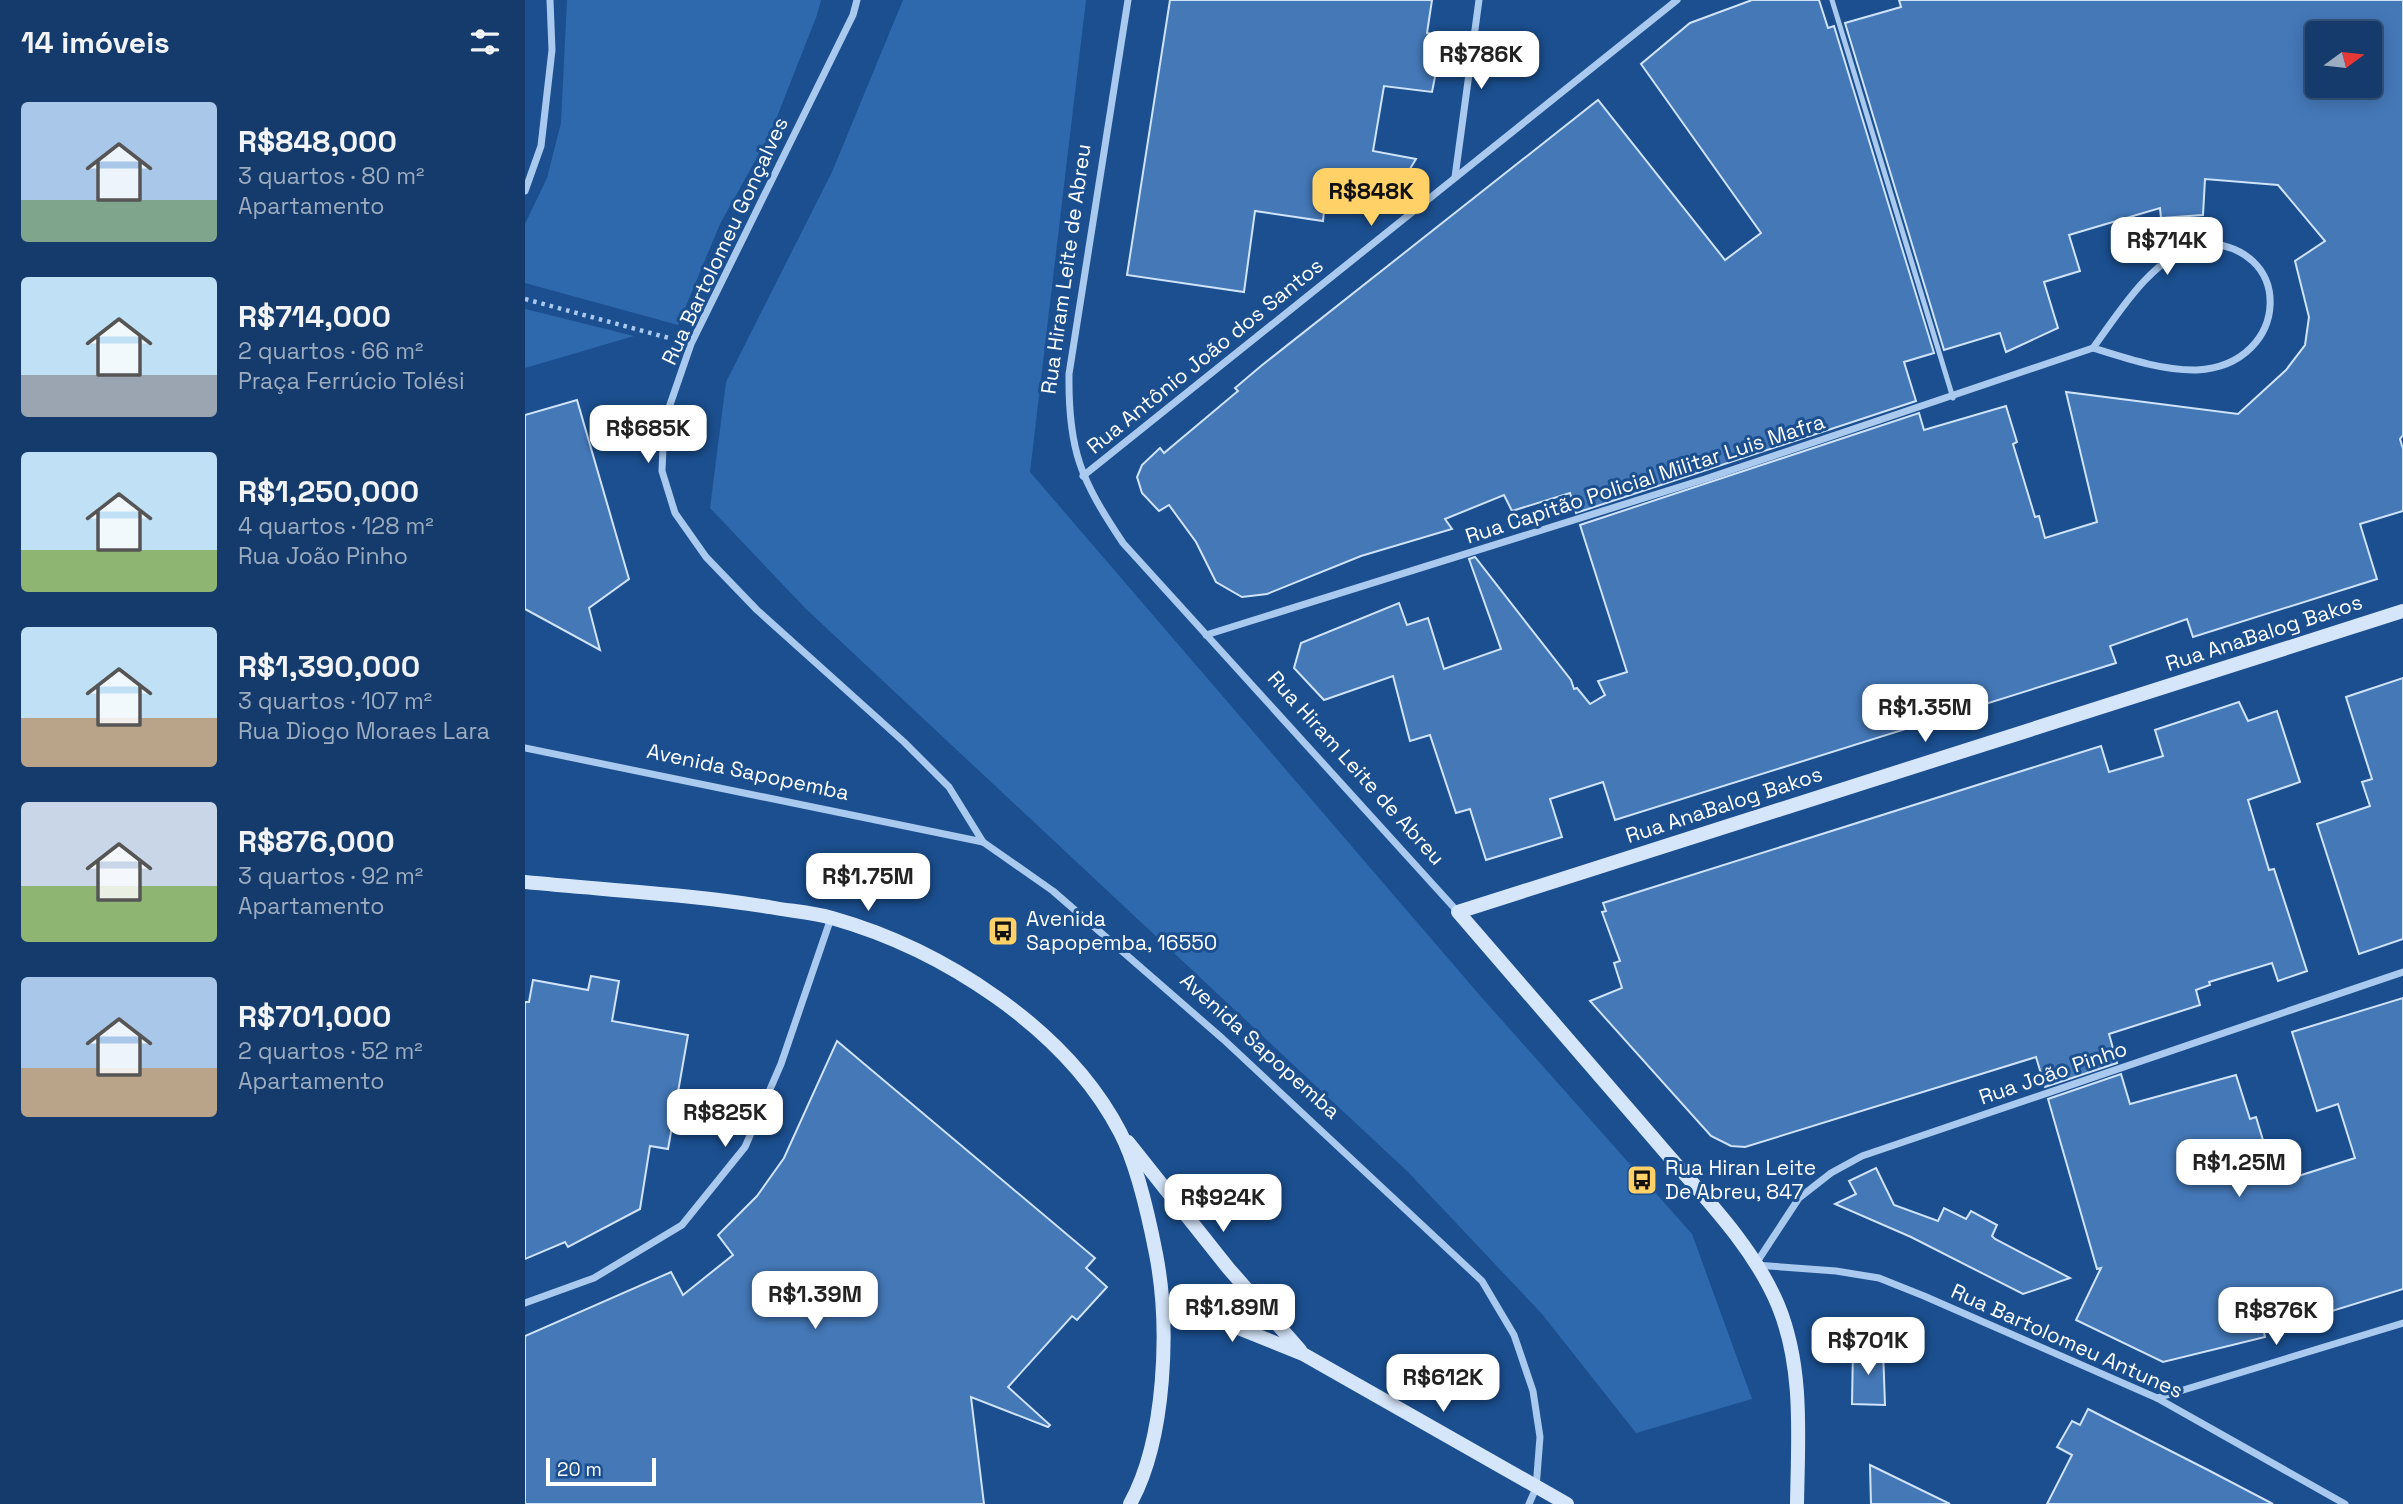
<!DOCTYPE html>
<html lang="pt">
<meta charset="utf-8">
<style>
:root{--surface:#143b6b;--page:#214673;--text:#f1f3f6;--muted:#9dadc1;--line:#33557e;--accent:#ffd166}
body{margin:0;font-family:"Space Grotesk",sans-serif;background:var(--page);color:var(--text);height:100vh;display:flex;flex-direction:column;font-size:26px;white-space:nowrap}
*{box-sizing:border-box;margin:0}
p{font-size:23px;color:var(--muted)}
.icon{flex:none;width:38px;height:38px;fill:none;stroke:currentColor;stroke-width:2;stroke-linecap:round;stroke-linejoin:round}
.map{position:relative;flex:1;overflow:hidden}
.panel{display:flex;flex-direction:column;background:var(--surface);width:525px}
.panel>*{flex:none}
.needle{width:46px;rotate:75deg}
.tools{position:absolute;left:1780px;top:21px;display:grid;gap:14px}
.tools a{display:grid;place-items:center;width:77px;height:77px;border-radius:7px;background:var(--surface);box-shadow:0 4px 18px #0003,0 0 0 2px var(--line);font-size:35px}
.scale{position:absolute;left:21px;bottom:18px;width:110px;box-sizing:border-box;padding-left:7px;border:4px solid #fff;border-top:0;font-size:19px;line-height:24px;white-space:nowrap;color:#fff;-webkit-text-stroke:5px #1b4f8f;paint-order:stroke}
.price{position:absolute;translate:-50% -60px;padding:0 16px;border-radius:14px;background:#fff;color:#222;font-size:23px;line-height:46px;filter:drop-shadow(0 2px 4px #0008)}
.price::after{content:'';position:absolute;left:50%;top:42px;width:21px;height:16px;margin-left:-10px;background:inherit;clip-path:polygon(0 0,100% 0,50% 100%)}
.price.selected{background:var(--accent);color:#111}
ul{padding:0;list-style:none}
li{display:flex;align-items:center;gap:21px;height:175px;padding:0 21px}
li span{display:grid;place-items:center;flex:none;width:196px;height:140px;border-radius:7px;color:#555}
li>.icon{margin-inline-start:auto}
span .icon{width:84px;height:84px;fill:#fffc;stroke-width:1}
li b{font-size:30px}
h2{display:flex;justify-content:space-between;align-items:center;height:84px;padding:0 21px;font-size:30px}
main{display:flex;flex:1;min-height:0}
.map>svg:first-child{display:block}
.green{fill:#2e69ad}
.building{fill:#4478b7;stroke:#cfe3fa;stroke-width:2;fill-rule:evenodd}
.lines{fill:none;stroke-linecap:round;stroke-linejoin:round}
.path{stroke:#a9c9ee;stroke-width:4.5;stroke-dasharray:3.5 5;stroke-linecap:butt}
.lane{stroke:#a9c9ee;stroke-width:5}
.street{stroke:#a9c9ee;stroke-width:7}
.secondary{stroke:#d6e6fa;stroke-width:14}
.labels{text-anchor:middle;stroke-width:6;stroke-linejoin:round;paint-order:stroke}
.street-label{font-size:21px;fill:#fff;stroke:#1b4f8f}
.poi-label{font-size:21px;fill:#fff;stroke:#1b4f8f;text-anchor:start}
</style>
<main>
<section class="panel">
<h2>14 imóveis<svg class="icon" aria-label="filters" viewBox="0 0 24 24"><path d="M4 7h16M4 17h16"/><circle cx="9" cy="7" r="2"/><circle cx="15" cy="17" r="2"/></svg></h2>
<ul>
<li><span style="background:linear-gradient(#a9c7e8 70%,#7fa58c 0)"><svg class="icon" aria-label="home" viewBox="0 0 24 24"><path d="M3 11l9-7 9 7M6 9v11h12V9"/></svg></span><div><b>R$848,000</b><p>3 quartos · 80 m²</p><p>Apartamento</p></div></li>
<li><span style="background:linear-gradient(#bfe0f5 70%,#9aa5b1 0)"><svg class="icon" aria-label="home" viewBox="0 0 24 24"><path d="M3 11l9-7 9 7M6 9v11h12V9"/></svg></span><div><b>R$714,000</b><p>2 quartos · 66 m²</p><p>Praça Ferrúcio Tolési</p></div></li>
<li><span style="background:linear-gradient(#bfe0f5 70%,#8fb573 0)"><svg class="icon" aria-label="home" viewBox="0 0 24 24"><path d="M3 11l9-7 9 7M6 9v11h12V9"/></svg></span><div><b>R$1,250,000</b><p>4 quartos · 128 m²</p><p>Rua João Pinho</p></div></li>
<li><span style="background:linear-gradient(#bfe0f5 65%,#b9a48a 0)"><svg class="icon" aria-label="home" viewBox="0 0 24 24"><path d="M3 11l9-7 9 7M6 9v11h12V9"/></svg></span><div><b>R$1,390,000</b><p>3 quartos · 107 m²</p><p>Rua Diogo Moraes Lara</p></div></li>
<li><span style="background:linear-gradient(#c9d6e8 60%,#8fb573 0)"><svg class="icon" aria-label="home" viewBox="0 0 24 24"><path d="M3 11l9-7 9 7M6 9v11h12V9"/></svg></span><div><b>R$876,000</b><p>3 quartos · 92 m²</p><p>Apartamento</p></div></li>
<li><span style="background:linear-gradient(#a9c7e8 65%,#b9a48a 0)"><svg class="icon" aria-label="home" viewBox="0 0 24 24"><path d="M3 11l9-7 9 7M6 9v11h12V9"/></svg></span><div><b>R$701,000</b><p>2 quartos · 52 m²</p><p>Apartamento</p></div></li>
</ul>
</section>
<div class="map">
<svg width="1878" height="1504" viewBox="0 0 1878 1504">
<rect width="100%" height="100%" fill="#1b4f8f"/>
<g class="green">
<polygon points="42,0 296,0 292,15 246,132 195,224 153,325 0,283 0,224 22,178 36,123"/>
<polygon points="378,0 561,0 505,472 958,999 1167,1234 1227,1399 1111,1433 1017,1314 883,1172 280,608 185,508 201,382 307,172"/>
<polygon points="0,309 109,336 0,368"/>
</g>
<g class="building">
<polygon points="645,0 907,0 902,33 918,36 907,92 859,86 848,151 891,159 874,187 844,208 800,201 798,221 730,211 719,292 602,275"/>
<polygon points="1227,0 1294,0 1303,28 1309,26 1409,353 1379,362 1391,401 1051,513 1045,493 987,511 979,495 920,519 927,529 836,556 742,594 717,597 691,582 671,542 644,505 634,511 617,493 612,477 617,465 635,448 639,453 713,391 710,388 736,366 1073,100 1200,260 1236,233 1116,64 1165,23"/>
<path d="M 1374,0 L 1878,0 L 1878,435 L 1875,439 L 1878,449 L 1878,511 L 1835,524 L 1852,579 L 1668,637 L 1662,619 L 1585,646 L 1591,663 L 1090,820 L 1078,782 L 1025,799 L 1037,837 L 961,860 L 945,809 L 931,813 L 905,735 L 885,741 L 868,676 L 799,700 L 769,668 L 776,643 L 874,603 L 882,625 L 903,618 L 919,669 L 976,649 L 944,559 L 950,557 L 1046,680 L 1049,689 L 1052,688 L 1065,704 L 1080,695 L 1073,681 L 1102,672 L 1055,525 L 1394,413 L 1399,430 L 1481,406 L 1492,442 L 1488,444 L 1510,517 L 1514,516 L 1520,538 L 1572,522 L 1541,392 L 1713,414 L 1761,370 L 1780,345 L 1784,317 L 1770,261 L 1800,241 L 1753,185 L 1680,179 L 1678,215 L 1636,218 L 1635,208 L 1544,235 L 1555,271 L 1519,282 L 1533,328 L 1481,352 L 1475,333 L 1419,350 L 1320,23 L 1376,7 ZM 1792,33 L 1844,33 L 1844,86 L 1792,86 Z"/>
<polygon points="52,400 104,579 64,608 75,650 0,609 0,415"/>
<polygon points="1878,678 1878,939 1834,954 1792,824 1845,806 1837,782 1847,779 1821,697"/>
<polygon points="1714,702 1723,721 1752,711 1775,782 1723,800 1744,870 1749,869 1782,971 1753,981 1747,963 1684,982 1685,985 1671,990 1675,1005 1584,1034 1592,1063 1520,1087 1511,1057 1220,1147 1206,1146 1186,1136 1065,1001 1097,988 1089,963 1095,961 1077,912 1081,911 1078,903 1576,746 1584,772 1638,756 1630,730"/>
<polygon points="66,976 94,981 87,1021 163,1035 143,1149 125,1146 115,1209 43,1247 40,1242 0,1259 0,1002 4,1002 8,980 63,990"/>
<polygon points="1878,998 1878,1289 1739,1332 1740,1337 1638,1362 1551,1320 1576,1268 1572,1269 1523,1099 1596,1074 1605,1104 1711,1075 1725,1119 1731,1117 1751,1183 1830,1158 1813,1104 1792,1111 1767,1032"/>
<polygon points="312,1041 570,1258 561,1268 582,1287 552,1320 547,1316 483,1387 525,1425 523,1427 446,1397 459,1504 0,1504 0,1336 146,1272 158,1295 208,1255 193,1235 232,1196 259,1158"/>
<polygon points="1351,1168 1369,1205 1413,1221 1419,1208 1441,1219 1446,1211 1472,1225 1467,1236 1470,1239 1545,1278 1498,1294 1386,1237 1310,1204 1331,1194 1324,1181"/>
<polygon points="1328,1349 1358,1350 1360,1405 1327,1404"/>
<polygon points="1563,1409 1683,1470 1748,1504 1522,1504 1547,1455 1532,1447 1547,1421 1555,1425"/>
<polygon points="1345,1465 1425,1504 1346,1504"/>
</g>
<g class="lines">
<polyline class="path" points="0,299 144,338"/>
<polyline class="lane" points="1307,0 1428,398"/>
<g class="street">
<polyline points="332,0 328,15 166,344 139,422 137,471 150,513 181,557 232,610 379,742 424,787 458,842"/>
<path d="M 603,0 L 544,374 C 543,451 556,480 598,543 L 933,912"/>
<polyline points="930,177 954,0"/>
<polyline points="0,191 16,146 27,50 25,0"/>
<path d="M 1672,243 C 1773,241 1766,365 1672,370 C 1638,371 1600,358 1568,348 C 1598,307 1623,264 1672,243 Z"/>
<polyline points="558,476 1152,0"/>
<polyline points="681,635 1180,479 1568,348"/>
<polyline points="0,748 458,842 528,891 698,1039 957,1281 989,1335 1008,1391 1015,1437 1011,1488 1004,1504"/>
<polyline points="0,1303 69,1278 157,1225 220,1147 256,1064 306,918"/>
<polyline points="1632,1398 1878,1323"/>
<polyline points="1820,1504 1632,1398 1399,1296 1354,1278 1311,1271 1230,1265 1274,1198 1306,1173 1337,1156 1878,972"/>
</g>
<g class="secondary">
<path d="M 0,882 C 81,890 163,894 244,907 C 264,911 287,912 307,918 C 417,949 541,1028 595,1132 C 612,1164 624,1218 631,1254 C 645,1326 641,1439 605,1504"/>
<polyline points="603,1142 704,1269 775,1350"/>
<polyline points="640,1316 696,1321 778,1354 1042,1504"/>
<path d="M 1272,1504 C 1273,1438 1279,1368 1253,1305 C 1227,1243 1173,1191 1130,1140 C 1064,1064 999,988 933,912 L 1878,611"/>
</g>
</g>
<defs>
<g id="bus-square" transform="scale(1.575)"><rect x="-9" y="-9" width="18" height="18" rx="4" fill="#ffd166" stroke="#1b4f8f"/><path d="M-5-6H5V4H4V6H2V4H-2V6H-4V4H-5ZM-3.5-4V0h7V-4ZM-3.5 1.2v1.5H-2V1.2ZM2 1.2v1.5H3.5V1.2Z" fill="#111"/></g>
</defs>
<g fill-rule="evenodd">
<use href="#bus-square" x="478" y="931"/>
<use href="#bus-square" x="1117" y="1180"/>
</g>
<g class="labels">
<g class="street-label">
<text transform="translate(200 241) rotate(-65)" y="7">Rua Bartolomeu Gonçalves</text>
<text transform="translate(541 269) rotate(-82)" y="7">Rua Hiram Leite de Abreu</text>
<text transform="translate(680 356) rotate(-39)" y="7">Rua Antônio João dos Santos</text>
<text transform="translate(1120 479) rotate(-18)" y="7">Rua Capitão Policial Militar Luis Mafra</text>
<text transform="translate(1739 633) rotate(-18)" y="7">Rua AnaBalog Bakos</text>
<text transform="translate(831 768) rotate(48)" y="7">Rua Hiram Leite de Abreu</text>
<text transform="translate(223 772) rotate(12)" y="7">Avenida Sapopemba</text>
<text transform="translate(1199 805) rotate(-18)" y="7">Rua AnaBalog Bakos</text>
<text transform="translate(735 1046) rotate(42)" y="7">Avenida Sapopemba</text>
<text transform="translate(1528 1073) rotate(-19)" y="7">Rua João Pinho</text>
<text transform="translate(1542 1341) rotate(24)" y="7">Rua Bartolomeu Antunes</text>
</g>
<g class="poi-label">
<text x="501" y="926">Avenida<tspan x="501" dy="24">Sapopemba, 16550</tspan></text>
<text x="1140" y="1175">Rua Hiran Leite<tspan x="1140" dy="24">De Abreu, 847</tspan></text>
</g>
</g>
</svg>
<div class="tools">
<a><svg class="needle" viewBox="-14 -14 28 28"><path d="M0-13l5 13h-10z" fill="#e53935"/><path d="M0 13l5-13h-10z" fill="#9dadc1"/></svg></a>
</div>
<div class="scale">20 m</div>
<b class="price" style="left:956px;top:91px">R$786K</b>
<b class="price selected" style="left:846px;top:228px">R$848K</b>
<b class="price" style="left:1642px;top:277px">R$714K</b>
<b class="price" style="left:123px;top:465px">R$685K</b>
<b class="price" style="left:1400px;top:744px">R$1.35M</b>
<b class="price" style="left:343px;top:913px">R$1.75M</b>
<b class="price" style="left:200px;top:1149px">R$825K</b>
<b class="price" style="left:1714px;top:1199px">R$1.25M</b>
<b class="price" style="left:698px;top:1234px">R$924K</b>
<b class="price" style="left:290px;top:1331px">R$1.39M</b>
<b class="price" style="left:707px;top:1344px">R$1.89M</b>
<b class="price" style="left:1751px;top:1347px">R$876K</b>
<b class="price" style="left:1343px;top:1377px">R$701K</b>
<b class="price" style="left:918px;top:1414px">R$612K</b>
</div>
</main>
